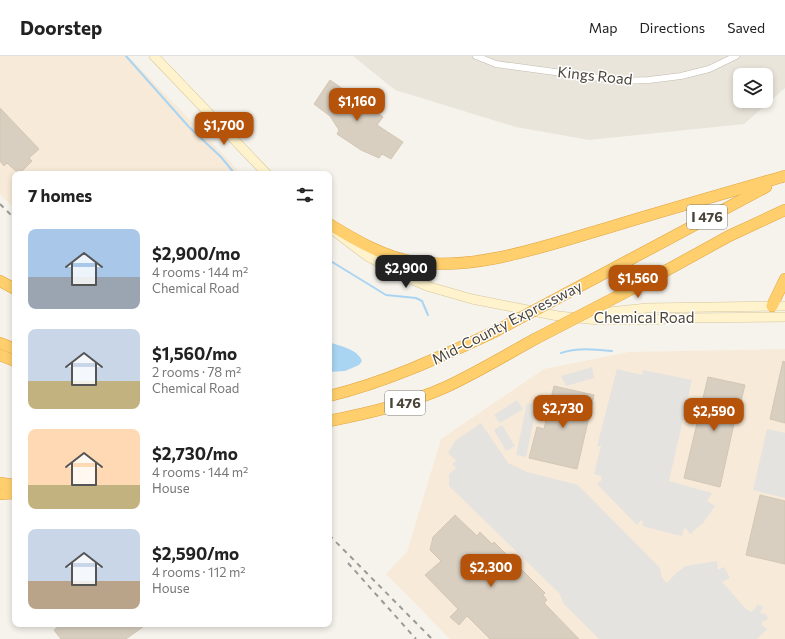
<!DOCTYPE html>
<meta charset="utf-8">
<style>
:root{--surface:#fff;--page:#f6f6f6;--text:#222;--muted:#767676;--line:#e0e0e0;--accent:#b45309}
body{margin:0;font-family:Commissioner,sans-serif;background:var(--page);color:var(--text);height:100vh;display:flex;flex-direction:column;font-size:15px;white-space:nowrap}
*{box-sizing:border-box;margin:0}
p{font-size:13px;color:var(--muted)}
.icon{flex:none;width:22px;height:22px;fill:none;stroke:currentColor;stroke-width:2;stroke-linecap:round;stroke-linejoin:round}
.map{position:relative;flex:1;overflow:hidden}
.panel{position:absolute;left:12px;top:115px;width:320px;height:456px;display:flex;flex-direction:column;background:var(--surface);border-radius:8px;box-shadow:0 2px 6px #0003}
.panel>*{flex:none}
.tools{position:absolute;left:733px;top:12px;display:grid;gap:8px}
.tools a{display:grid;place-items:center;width:40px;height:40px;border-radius:8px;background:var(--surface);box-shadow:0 2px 6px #0003;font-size:20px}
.price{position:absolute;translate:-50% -34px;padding:0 9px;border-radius:8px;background:var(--accent);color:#fff;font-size:13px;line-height:26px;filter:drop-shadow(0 1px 2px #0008)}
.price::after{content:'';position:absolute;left:50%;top:24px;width:12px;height:9px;margin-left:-6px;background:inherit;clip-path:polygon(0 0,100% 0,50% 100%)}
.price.current{background:#222;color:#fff}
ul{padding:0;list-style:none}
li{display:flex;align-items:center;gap:12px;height:100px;padding:0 16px}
li span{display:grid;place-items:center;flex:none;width:112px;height:80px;border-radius:8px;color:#555}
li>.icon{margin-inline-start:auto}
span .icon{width:48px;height:48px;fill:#fffc;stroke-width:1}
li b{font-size:17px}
h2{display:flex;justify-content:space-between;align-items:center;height:48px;padding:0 16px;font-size:17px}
header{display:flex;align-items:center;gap:24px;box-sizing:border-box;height:56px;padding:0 20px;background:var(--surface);border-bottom:1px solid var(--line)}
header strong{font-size:19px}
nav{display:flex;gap:22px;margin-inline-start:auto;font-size:14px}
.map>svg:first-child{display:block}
.residential{fill:#eae5da;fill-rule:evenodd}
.commercial{fill:#f7ead8}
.parking{fill:#e5e3e0}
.water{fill:#a9d4f2}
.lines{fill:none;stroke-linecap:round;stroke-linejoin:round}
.stream{stroke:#a9d4f2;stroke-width:2}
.building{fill:#d8cfc1;stroke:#d3c7b4}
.minor-casing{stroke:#c2bbae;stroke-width:7}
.secondary-casing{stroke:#d6c79b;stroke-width:10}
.motorway-casing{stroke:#e0a43c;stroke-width:12}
.minor{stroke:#fff;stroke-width:6}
.secondary{stroke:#fff3cd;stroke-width:9}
.motorway{stroke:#ffcf6e;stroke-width:11}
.rail{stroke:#9a9a9a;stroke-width:2;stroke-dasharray:5 5;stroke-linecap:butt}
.motorway-bridge-casing{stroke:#e0a43c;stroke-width:12;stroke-linecap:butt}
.motorway-bridge{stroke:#ffcf6e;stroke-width:11}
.labels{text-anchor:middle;stroke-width:3;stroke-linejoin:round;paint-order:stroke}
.shield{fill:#fff;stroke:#817c74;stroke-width:1}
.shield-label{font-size:14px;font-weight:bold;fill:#4b4439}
.street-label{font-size:15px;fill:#4b4439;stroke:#fff}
</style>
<header>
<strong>Doorstep</strong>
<nav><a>Map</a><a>Directions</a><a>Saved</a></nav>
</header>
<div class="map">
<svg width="785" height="583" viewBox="0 0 785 583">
<rect width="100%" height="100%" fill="#f6f3ec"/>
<path class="residential" d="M 353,0 L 785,0 L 785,32 L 744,68 L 589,84 L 516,71 L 395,34 ZM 740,19 L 766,19 L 766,45 L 740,45 Z"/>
<g class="commercial">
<polygon points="0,0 128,0 242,118 15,118 15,153 0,138"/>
<polygon points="785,293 785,583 450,583 386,518 407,496 441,383 544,313 629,296"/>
</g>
<g class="parking">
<polygon points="592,311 594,322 566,330 561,320"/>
<polygon points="617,313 642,319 643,314 692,324 669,425 712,437 707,445 715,450 703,467 690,478 686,472 683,474 682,480 642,470 643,465 641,464 637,469 597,428 602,424 601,420 594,418 601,390 597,390"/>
<polygon points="517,344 523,353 500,367 494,359"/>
<polygon points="527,347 537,349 526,401 516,399"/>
<polygon points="481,367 508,407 527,416 578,429 660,512 662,522 667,527 676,517 686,510 717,505 718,514 724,511 730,522 722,526 746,553 752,556 758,548 763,551 760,557 762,558 765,557 768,563 762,566 762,569 767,573 757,583 599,583 564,548 559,537 449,430 449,418 456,412 452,408 456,405 448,397 455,385"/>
<polygon points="502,369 515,390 506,395 494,374"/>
<polygon points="767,373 785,377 785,442 753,434"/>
</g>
<path class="water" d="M 329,286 C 339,290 358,293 362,305 L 359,309 L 345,315 L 329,316 Z"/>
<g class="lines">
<g class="stream">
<polyline points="126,0 189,71 221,101 235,118"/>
<polyline points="329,204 386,239 416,242 422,245 428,259"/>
<path d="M 561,297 C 578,291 595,294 612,295"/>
</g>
</g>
<g class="building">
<polygon points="330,24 383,61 377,69 403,86 391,103 382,98 379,102 361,94 337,78 339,74 330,60 314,48"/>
<polygon points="0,52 39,93 29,102 32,105 19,118 7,107 4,110 0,105"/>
<polygon points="783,305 785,306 785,367 770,363"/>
<polygon points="708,321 745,329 741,345 739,345 720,431 684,422"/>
<polygon points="554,330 594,339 577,413 529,402 537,371 544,373"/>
<polygon points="760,439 785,445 785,508 746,499"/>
<polygon points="455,459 477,480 480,476 492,488 494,486 545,537 543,539 547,544 544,547 579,583 490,583 467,560 459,569 450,561 458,553 425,519 441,505 430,494 433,481"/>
<polygon points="62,568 147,568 126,583 61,583 54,574"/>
</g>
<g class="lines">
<g class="minor-casing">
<polyline id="minor" points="476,0 496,8 621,25 649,24 681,20 709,13 736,0"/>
</g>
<g class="secondary-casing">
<g id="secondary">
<polyline points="154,0 267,118"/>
<polyline points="334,175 367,200 408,222 430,231 472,243 558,260 598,264 648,264 684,262 785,261"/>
<polyline points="589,255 610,256 647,252 785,250"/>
</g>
</g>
<g class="motorway-casing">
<g id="motorway">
<path d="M 329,168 C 355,184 384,201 415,206 C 477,215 547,189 607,172 C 666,154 726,137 785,120"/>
<polyline points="631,203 766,131"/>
<polyline points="649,224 729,180 785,154"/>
<polyline points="0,225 15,233"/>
<polyline points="772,250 785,223"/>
<polyline points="0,287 15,293"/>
<polyline points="0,299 15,305"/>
<path d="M 329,340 C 387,326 440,301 494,276"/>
<path d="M 329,365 C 369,357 408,348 446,331 C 476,317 506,299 535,283"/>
<polyline points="0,427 15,429"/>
<polyline points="0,438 15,437"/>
</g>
</g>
<use href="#minor" class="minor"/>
<use href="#secondary" class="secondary"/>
<use href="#motorway" class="motorway"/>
<g class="rail">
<polyline points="0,148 15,163"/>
<polyline points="329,479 432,583"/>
<polyline points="348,507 416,583"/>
</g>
<g class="motorway-bridge-casing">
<g id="motorway-bridge">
<polyline points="494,276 631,203"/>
<polyline points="535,283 649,224"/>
</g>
</g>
<use href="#motorway-bridge" class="motorway-bridge"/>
</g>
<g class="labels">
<g class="shield">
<rect x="687" y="149" width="40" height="24" rx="3"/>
<rect x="385" y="335" width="40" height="24" rx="3"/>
</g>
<g class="shield-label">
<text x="707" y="166">I 476</text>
<text x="405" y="352">I 476</text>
</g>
<g class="street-label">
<text transform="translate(595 20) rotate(6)" y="5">Kings Road</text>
<text x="644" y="267">Chemical Road</text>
<text transform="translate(507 267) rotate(-27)" y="5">Mid-County Expressway</text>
</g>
</g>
</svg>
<div class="tools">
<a><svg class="icon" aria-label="layers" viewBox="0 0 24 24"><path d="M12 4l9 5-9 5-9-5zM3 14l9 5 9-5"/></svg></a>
</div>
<b class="price" style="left:357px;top:66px">$1,160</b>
<b class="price" style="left:224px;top:90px">$1,700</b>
<b class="price current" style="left:406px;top:233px">$2,900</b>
<b class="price" style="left:638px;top:243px">$1,560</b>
<b class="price" style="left:563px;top:373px">$2,730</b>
<b class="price" style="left:714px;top:376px">$2,590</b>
<b class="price" style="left:491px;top:532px">$2,300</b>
<section class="panel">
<h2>7 homes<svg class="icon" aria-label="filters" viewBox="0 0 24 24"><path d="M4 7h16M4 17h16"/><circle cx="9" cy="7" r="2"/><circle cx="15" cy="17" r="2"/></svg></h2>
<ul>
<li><span style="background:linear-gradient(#a9c7e8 60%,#9aa5b1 0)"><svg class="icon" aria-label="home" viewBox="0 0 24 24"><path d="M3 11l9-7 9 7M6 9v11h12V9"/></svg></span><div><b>$2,900/mo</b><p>4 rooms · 144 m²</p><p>Chemical Road</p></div></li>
<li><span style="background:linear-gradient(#c9d6e8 65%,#c2b280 0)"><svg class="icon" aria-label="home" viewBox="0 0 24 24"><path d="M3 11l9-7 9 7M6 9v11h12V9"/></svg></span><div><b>$1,560/mo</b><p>2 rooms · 78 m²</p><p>Chemical Road</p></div></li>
<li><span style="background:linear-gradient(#ffd9b3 70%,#c2b280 0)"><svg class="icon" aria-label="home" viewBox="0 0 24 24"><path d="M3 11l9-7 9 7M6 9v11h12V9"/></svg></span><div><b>$2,730/mo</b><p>4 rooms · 144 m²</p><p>House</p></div></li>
<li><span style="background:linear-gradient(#c9d6e8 65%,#b9a48a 0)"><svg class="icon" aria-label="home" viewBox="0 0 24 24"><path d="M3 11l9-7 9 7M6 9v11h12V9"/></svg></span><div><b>$2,590/mo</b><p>4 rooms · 112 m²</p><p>House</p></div></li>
</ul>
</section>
</div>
